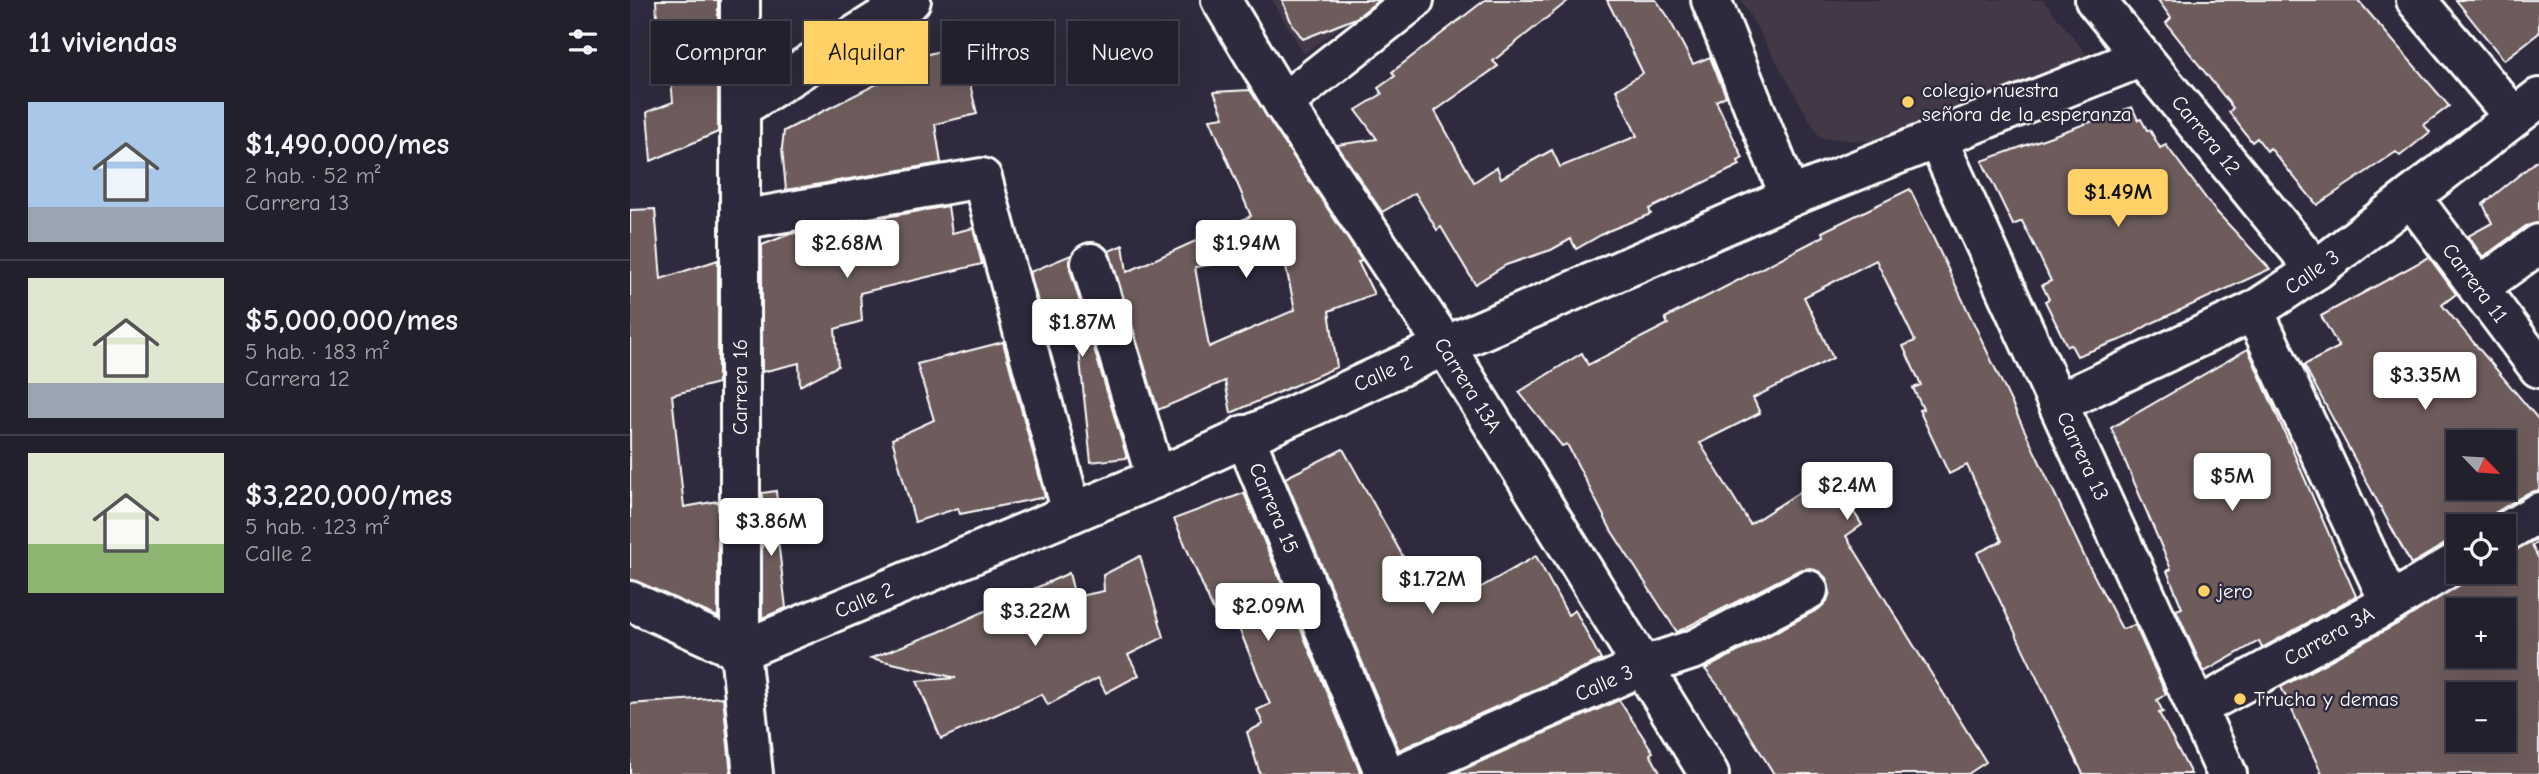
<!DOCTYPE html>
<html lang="es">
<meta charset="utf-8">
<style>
:root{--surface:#23202e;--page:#2f2d3a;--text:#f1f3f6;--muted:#a3a3aa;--line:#403e4a;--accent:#ffd166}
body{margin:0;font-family:"Comic Neue",sans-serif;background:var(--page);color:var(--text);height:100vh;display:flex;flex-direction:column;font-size:26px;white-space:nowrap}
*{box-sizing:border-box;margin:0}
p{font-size:23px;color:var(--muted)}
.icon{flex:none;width:38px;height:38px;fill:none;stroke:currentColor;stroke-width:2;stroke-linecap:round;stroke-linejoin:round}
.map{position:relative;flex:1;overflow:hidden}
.side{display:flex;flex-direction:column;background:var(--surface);width:630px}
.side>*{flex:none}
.hud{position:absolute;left:21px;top:21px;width:665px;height:63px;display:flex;gap:14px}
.needle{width:46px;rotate:115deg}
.buttons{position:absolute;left:1816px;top:430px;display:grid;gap:14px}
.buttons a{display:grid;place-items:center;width:70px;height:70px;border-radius:0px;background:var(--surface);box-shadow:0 7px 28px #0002,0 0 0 2px var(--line);font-size:35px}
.price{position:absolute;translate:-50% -60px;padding:0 16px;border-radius:7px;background:#fff;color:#222;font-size:23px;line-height:46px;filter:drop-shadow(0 2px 4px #0008)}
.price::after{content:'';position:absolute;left:50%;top:42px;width:21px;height:16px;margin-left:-10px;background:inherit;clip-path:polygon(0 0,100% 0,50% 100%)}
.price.active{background:var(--accent);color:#111}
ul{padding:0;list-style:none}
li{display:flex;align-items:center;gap:21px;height:175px;padding:0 28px}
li+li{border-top:2px solid var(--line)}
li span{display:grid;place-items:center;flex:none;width:196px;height:140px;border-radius:0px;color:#555}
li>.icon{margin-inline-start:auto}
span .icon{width:84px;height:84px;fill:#fffc;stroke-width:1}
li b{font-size:30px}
h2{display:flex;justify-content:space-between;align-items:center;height:84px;padding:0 28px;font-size:30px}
.chip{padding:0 24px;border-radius:0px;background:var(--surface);box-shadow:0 7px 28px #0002,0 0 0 2px var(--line);font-size:24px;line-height:63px}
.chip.active{background:var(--accent);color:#111}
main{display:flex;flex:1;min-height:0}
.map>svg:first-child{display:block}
.built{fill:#423946}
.building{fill:#6e5c5b;stroke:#fff;stroke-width:2;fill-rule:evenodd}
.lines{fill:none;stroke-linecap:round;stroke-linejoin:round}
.minor-casing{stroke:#fff;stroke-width:44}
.minor{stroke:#2f2a3d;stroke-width:38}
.poi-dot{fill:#ffd166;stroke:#2f2a3d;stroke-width:2.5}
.labels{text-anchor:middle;stroke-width:5;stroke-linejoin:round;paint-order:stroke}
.poi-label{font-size:21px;fill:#fff;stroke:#2f2a3d;text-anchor:start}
.street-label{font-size:21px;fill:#fff;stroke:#2f2a3d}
</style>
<main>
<section class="side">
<h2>11 viviendas<svg class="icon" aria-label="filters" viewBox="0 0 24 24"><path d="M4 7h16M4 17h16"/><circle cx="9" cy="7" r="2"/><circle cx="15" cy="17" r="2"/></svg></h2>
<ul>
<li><span style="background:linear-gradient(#a9c7e8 75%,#9aa5b1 0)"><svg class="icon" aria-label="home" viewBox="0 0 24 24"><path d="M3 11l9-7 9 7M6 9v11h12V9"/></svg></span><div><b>$1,490,000/mes</b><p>2 hab. · 52 m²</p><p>Carrera 13</p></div></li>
<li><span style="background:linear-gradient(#dfe7d0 75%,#9aa5b1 0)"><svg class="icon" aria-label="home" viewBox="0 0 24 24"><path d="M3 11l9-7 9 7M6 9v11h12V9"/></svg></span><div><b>$5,000,000/mes</b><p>5 hab. · 183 m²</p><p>Carrera 12</p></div></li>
<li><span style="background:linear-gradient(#dfe7d0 65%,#8fb573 0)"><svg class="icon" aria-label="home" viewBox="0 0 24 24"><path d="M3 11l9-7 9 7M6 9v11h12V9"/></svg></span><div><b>$3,220,000/mes</b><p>5 hab. · 123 m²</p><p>Calle 2</p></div></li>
</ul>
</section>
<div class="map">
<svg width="1909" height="774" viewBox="0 0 1909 774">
<rect width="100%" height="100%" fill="#2f2a3d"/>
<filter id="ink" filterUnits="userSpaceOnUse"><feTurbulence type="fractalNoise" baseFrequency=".0143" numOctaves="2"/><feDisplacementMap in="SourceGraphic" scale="14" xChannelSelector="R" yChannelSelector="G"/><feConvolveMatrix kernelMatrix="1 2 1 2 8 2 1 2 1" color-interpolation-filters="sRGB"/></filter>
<g filter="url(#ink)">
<g class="built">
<polygon points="642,0 745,0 674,54"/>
<polygon points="1111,0 1413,0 1466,66 1292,145 1190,138"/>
</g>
<g class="building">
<polygon points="26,0 88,0 88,132 21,161 17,112 43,102 37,34 28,36"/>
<polygon points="652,0 749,0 726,18 673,39 662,24"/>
<polygon points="855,0 939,0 863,61 868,66 805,111 844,182 867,167 871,178 922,150 930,167 1007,136 986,90 1013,73 977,0 1026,0 1037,15 1063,64 1080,57 1096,96 1086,101 1113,158 1108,161 1110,165 1019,209 1021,214 978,231 946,249 941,239 921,250 876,265 845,284 811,227 807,230 785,193 752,212 707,145 747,139 726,110 752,94 748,88 765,76 762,72"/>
<polygon points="1528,0 1728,0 1819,106 1794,125 1800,132 1770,156 1766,152 1687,205 1640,148 1637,151 1627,138 1622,142 1599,112 1603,108 1536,23 1541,18"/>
<polygon points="1826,0 1909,0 1909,33 1874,60"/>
<polygon points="331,46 347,114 305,124 311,163 156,190 152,148 154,131 253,81 286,57"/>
<path d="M 620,90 L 732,261 L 728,262 L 744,294 L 699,311 L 707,367 L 601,413 L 595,381 L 528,410 L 479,251 L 493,245 L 497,272 L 621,216 L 580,119 L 594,117 L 584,92 ZM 653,253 L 665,310 L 579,347 L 565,267 Z"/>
<polygon points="1502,107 1508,120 1511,119 1517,130 1520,130 1530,148 1536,145 1584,209 1640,269 1520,324 1498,337 1447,356 1441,345 1437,346 1415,301 1419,299 1412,285 1421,281 1406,249 1392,221 1383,225 1352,161"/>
<polygon points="1909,159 1909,223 1896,226 1853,257 1838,236 1862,223 1853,204"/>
<polygon points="1280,189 1459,566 1492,629 1505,625 1536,694 1527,700 1533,712 1529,713 1561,774 1453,774 1347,553 1372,541 1337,465 1319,474 1289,410 1293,409 1283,388 1291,385 1273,346 1285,341 1246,260 1174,297 1203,358 1123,398 1130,413 1070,443 1120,524 1193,477 1197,483 1203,479 1232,525 1216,536 1356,762 1338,774 1144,774 1094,693 1075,669 1189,609 1197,601 1200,592 1197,579 1190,572 1180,568 1169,570 1047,632 981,530 937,444 932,446 889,392 952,353 958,365 1038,324 1035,318 1194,236 1192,232"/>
<polygon points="318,206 322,233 343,228 352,264 230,293 232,321 205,329 208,366 170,386 169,363 132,372 132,245 160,234"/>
<polygon points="25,209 31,279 88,260 88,383 42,395 54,507 88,501 88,617 0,579 0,210"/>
<polygon points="441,255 440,269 497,458 461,462 444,304 412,317 400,272"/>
<path d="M 1799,257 L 1826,294 L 1812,305 L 1909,420 L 1909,490 L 1898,493 L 1863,514 L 1854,527 L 1829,527 L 1829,539 L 1818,542 L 1781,564 L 1674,365 L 1709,347 L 1691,316 ZM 1829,443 L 1874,443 L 1874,488 L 1829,488 Z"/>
<polygon points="373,342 415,497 330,514 328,508 285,522 262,439 304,420 287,364"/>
<polygon points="1618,349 1726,596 1632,648 1629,641 1574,672 1546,610 1552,608 1537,571 1541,569 1481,428"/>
<polygon points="713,449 790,587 816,573 830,599 906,556 938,615 945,610 971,660 769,750 655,478"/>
<polygon points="146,491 150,531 147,531 156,608 132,618 132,493"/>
<polygon points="614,493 731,774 630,774 617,732 633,724 627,710 640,704 599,604 584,612 544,519"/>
<path d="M 1909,538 L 1909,542 L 1902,546 L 1909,559 L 1909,774 L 1692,774 L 1651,687 L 1771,622 L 1848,572 L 1874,572 L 1874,555 ZM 1829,611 L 1874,611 L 1874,656 L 1829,656 ZM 1829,695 L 1874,695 L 1874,740 L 1829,740 Z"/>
<polygon points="510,556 534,637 498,655 509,675 476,693 468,678 418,705 412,694 311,739 287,681 326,678 241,658 309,632 439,573 445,597 474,591 473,575"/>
<polygon points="93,697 101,774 0,774 0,704"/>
<polygon points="989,700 1023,752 1020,754 1031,774 823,774"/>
</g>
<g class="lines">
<g class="minor-casing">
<g id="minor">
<polyline points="110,0 110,651 123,774"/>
<polyline points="591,0 653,103 815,346 1079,774"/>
<polyline points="1081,0 1160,197"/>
<polyline points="1465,0 1686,270"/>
<polyline points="1786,0 1884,117"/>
<polyline points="653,103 784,0"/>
<polyline points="110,108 281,0"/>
<polyline points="1307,139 1597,774"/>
<polyline points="1781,197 1909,368"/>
<polyline points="110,220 352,178 442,513"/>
<polyline points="461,263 526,478"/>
<polyline points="1848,288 1909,244"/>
<polyline points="1624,311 1760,603"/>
<polyline points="1428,403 1624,311 1686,270 1909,98"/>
<polyline points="614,435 755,774"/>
<polyline points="1874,533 1909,512"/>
<polyline points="0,601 110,651 526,478 815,346 1160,197 1512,57"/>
<polyline points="1567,708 1760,603 1829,561"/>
<polyline points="769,774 1010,667 1065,649 1178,590"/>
</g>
</g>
<use href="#minor" class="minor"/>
</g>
</g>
<g class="poi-dot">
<circle cx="1278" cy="102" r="7"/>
<circle cx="1574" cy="591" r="7"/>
<circle cx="1610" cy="699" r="7"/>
</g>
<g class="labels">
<g class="poi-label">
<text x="1292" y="97">colegio nuestra<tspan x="1292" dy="24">señora de la esperanza</tspan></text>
<text x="1588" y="598">jero</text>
<text x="1624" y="706">Trucha y demas</text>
</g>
<g class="street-label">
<text transform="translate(1576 135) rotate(51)" y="7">Carrera 12</text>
<text transform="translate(1682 272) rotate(-35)" y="7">Calle 3</text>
<text transform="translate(1845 283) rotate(53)" y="7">Carrera 11</text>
<text transform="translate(753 373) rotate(-24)" y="7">Calle 2</text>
<text transform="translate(838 385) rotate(58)" y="7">Carrera 13A</text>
<text transform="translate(110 387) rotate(-90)" y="7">Carrera 16</text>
<text transform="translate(1453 456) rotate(65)" y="7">Carrera 13</text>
<text transform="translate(644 508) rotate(67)" y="7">Carrera 15</text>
<text transform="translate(234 600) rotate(-23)" y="7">Calle 2</text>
<text transform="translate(1699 636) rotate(-29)" y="7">Carrera 3A</text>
<text transform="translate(974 683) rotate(-24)" y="7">Calle 3</text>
</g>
</g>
</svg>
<div class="buttons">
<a><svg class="needle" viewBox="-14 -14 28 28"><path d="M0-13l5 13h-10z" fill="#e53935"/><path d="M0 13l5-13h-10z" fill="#a3a3aa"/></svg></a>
<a><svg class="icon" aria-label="locate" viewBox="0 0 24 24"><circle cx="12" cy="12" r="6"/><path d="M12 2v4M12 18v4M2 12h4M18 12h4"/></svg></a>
<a>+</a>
<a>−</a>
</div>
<b class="price active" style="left:1488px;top:229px">$1.49M</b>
<b class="price" style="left:217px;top:280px">$2.68M</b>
<b class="price" style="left:616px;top:280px">$1.94M</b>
<b class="price" style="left:452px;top:359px">$1.87M</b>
<b class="price" style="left:1795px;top:412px">$3.35M</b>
<b class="price" style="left:1602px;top:513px">$5M</b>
<b class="price" style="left:1217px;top:522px">$2.4M</b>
<b class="price" style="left:141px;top:558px">$3.86M</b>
<b class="price" style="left:802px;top:616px">$1.72M</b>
<b class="price" style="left:638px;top:643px">$2.09M</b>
<b class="price" style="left:405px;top:648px">$3.22M</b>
<div class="hud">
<a class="chip">Comprar</a>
<a class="chip active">Alquilar</a>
<a class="chip">Filtros</a>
<a class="chip">Nuevo</a>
</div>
</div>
</main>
